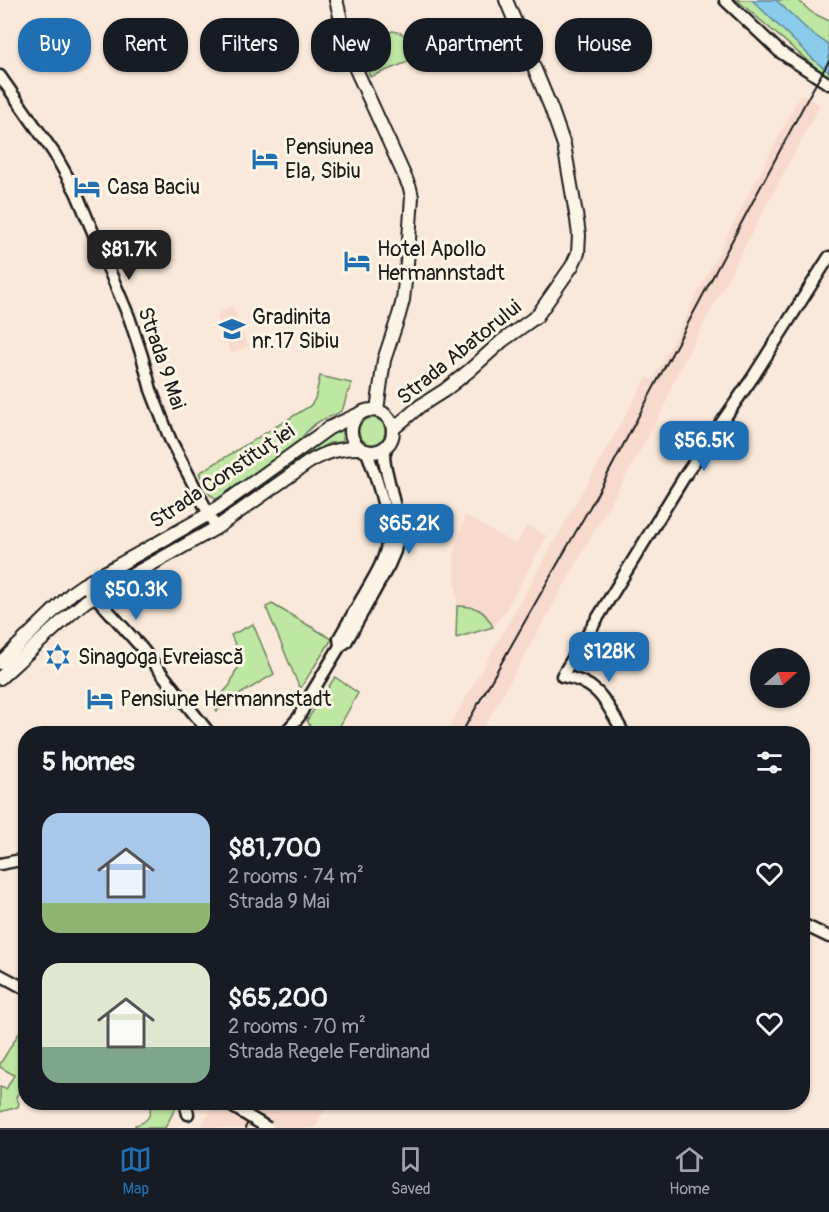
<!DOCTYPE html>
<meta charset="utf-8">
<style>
:root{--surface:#171b24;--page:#242831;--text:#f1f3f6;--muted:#9ea1a6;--line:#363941;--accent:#1f6fb2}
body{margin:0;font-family:Pangolin,sans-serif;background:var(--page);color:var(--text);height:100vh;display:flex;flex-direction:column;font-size:22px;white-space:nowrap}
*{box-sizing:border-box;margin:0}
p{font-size:20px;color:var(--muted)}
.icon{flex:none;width:33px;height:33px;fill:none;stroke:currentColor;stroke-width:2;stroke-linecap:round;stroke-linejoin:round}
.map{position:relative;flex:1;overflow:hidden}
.drawer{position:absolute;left:18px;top:726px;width:792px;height:384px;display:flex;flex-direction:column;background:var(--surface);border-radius:24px;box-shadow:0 2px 4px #0004}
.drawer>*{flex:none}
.guide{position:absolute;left:18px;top:18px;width:794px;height:54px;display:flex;gap:12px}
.needle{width:39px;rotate:69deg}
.tools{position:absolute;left:750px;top:648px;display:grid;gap:12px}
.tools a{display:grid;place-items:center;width:60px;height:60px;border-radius:50%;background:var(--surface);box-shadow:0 2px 4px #0004;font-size:30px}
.price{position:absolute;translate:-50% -51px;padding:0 14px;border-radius:12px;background:var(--accent);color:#fff;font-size:20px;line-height:39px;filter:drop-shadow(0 2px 3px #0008)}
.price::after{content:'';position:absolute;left:50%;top:36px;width:18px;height:14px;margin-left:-9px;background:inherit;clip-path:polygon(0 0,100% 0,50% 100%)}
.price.current{background:#222;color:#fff}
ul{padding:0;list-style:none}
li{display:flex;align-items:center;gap:18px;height:150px;padding:0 24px}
li span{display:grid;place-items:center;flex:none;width:168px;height:120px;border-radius:18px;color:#555}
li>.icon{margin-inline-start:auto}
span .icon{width:72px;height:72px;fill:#fffc;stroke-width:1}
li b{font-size:26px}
h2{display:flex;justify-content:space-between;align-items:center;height:72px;padding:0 24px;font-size:26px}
.pill{padding:0 21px;border-radius:24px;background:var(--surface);box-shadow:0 2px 4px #0004;font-size:21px;line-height:54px}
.pill.current{background:var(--accent);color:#fff}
.tab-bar{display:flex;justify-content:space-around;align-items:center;height:84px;border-top:2px solid var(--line);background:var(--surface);font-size:16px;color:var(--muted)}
.tab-bar a{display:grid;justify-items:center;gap:3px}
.tab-bar .current{color:var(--accent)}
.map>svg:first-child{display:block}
.built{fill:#f7dacc}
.green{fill:#bee7a3;stroke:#6d8260;stroke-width:1.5}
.water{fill:#8bccec;stroke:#5f8699;stroke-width:1.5}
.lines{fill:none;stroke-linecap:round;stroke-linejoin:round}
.secondary-casing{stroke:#1c1c1c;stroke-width:15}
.primary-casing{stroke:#1c1c1c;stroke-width:16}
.secondary{stroke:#fcf5e5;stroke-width:10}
.primary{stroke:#fcf5e5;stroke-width:12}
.rail{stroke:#1c1c1c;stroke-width:2}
.secondary-bridge-casing{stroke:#1c1c1c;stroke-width:15;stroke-linecap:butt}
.secondary-bridge{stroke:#fcf5e5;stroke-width:10}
.labels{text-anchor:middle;stroke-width:6;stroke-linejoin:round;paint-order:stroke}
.poi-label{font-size:21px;fill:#1c1c1c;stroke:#fcf5e5;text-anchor:start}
.street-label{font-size:21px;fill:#1c1c1c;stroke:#fcf5e5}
</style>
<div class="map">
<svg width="829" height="1128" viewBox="0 0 829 1128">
<rect width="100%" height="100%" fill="#fae9da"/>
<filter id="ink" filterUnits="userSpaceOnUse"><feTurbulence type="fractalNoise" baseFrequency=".0167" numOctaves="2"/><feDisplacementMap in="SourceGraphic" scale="12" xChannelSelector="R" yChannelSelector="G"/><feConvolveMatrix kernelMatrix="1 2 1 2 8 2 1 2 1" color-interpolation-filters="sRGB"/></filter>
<g filter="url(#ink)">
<g class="built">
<polygon points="801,93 820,105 673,382 664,408 481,733 446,733 647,377 653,380"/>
<polygon points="233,306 248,347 231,353 217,318 219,312"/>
<polygon points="465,515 516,545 527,525 547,536 506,610 493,627 492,625 471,606 457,606 454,555"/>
<polygon points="215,1103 328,1103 315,1128 200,1128"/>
</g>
<g class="green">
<polygon points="737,0 798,0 811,12 829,21 829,79"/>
<polygon points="393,31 401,33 405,36 412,55 408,62 370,77 358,42"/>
<path d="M 320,376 L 351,383 L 350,391 L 348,391 C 346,396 345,405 342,410 C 337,416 326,417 320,421 C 308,427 302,439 292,448 L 230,493 L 217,499 L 210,495 L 199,473 L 310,406 L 315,399 Z"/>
<circle cx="372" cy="431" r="13"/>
<polygon points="342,429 343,442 329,443 322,447 234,508 231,504 326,434"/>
<polygon points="272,604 332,639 300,689 266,607"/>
<path d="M 457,606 C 476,606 484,609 493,627 L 456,638 Z"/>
<polygon points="253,624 274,674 237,696 238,698 217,711 213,704 230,685 235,672 240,666 241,658 231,635"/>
<polygon points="335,677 358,693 336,733 313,733 307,720"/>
<polygon points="22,1028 25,1030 25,1082 16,1097 19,1103 18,1107 0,1112 0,1087 6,1089 14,1075 0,1067 0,1064"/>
<path d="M 152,1103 L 174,1103 L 176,1104 L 176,1107 L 165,1128 L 139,1128 L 135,1126 L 135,1125 C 146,1123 152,1116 150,1105 Z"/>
</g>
<polygon class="water" points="752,0 776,0 810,32 829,45 829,72 815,61"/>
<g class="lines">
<g class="secondary-casing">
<g id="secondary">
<polyline points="725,0 780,52 829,84"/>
<polyline points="0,76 54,153 76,192 129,317 142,356 151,390 170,439 216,528"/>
<polyline points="83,585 95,596 140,646 210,734"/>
<path d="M 340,646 L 339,638 C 348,623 356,608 365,593 C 375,576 386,559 388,538 C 389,514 375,474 367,452"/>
<polyline points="284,734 299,717 308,699 340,646 346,642 389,565 395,551 397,541 397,516 385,465 384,457 386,448"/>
<path d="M 624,734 C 606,703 600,682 562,676 L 686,474 L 753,377 L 829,257"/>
<polyline points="0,864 26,859"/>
<polyline points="802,924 829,937"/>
<polyline points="0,975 26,989"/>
<polyline points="185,1102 188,1114"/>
</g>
</g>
<g class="primary-casing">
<g id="primary">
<polyline points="336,0 349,51 354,65 410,188 412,197 408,253 403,300 399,315 384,360 377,410"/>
<circle cx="372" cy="431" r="21"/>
<polyline points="393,429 420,406 445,390 470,370 502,341 537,316 572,266 578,253 579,235 577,220 564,145 551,108 506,0"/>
<polyline points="0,663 73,592 83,585 209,514 329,428 357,415"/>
<path d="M 0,678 L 67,617 L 86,601 L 216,528 L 309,462 C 326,452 340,448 359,448"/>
</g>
</g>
<use href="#secondary" class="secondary"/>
<use href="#primary" class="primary"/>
<g class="rail">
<polyline points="461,734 595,498 810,94 829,61"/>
<polyline points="245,1128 259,1102"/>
</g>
<g class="secondary-bridge-casing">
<polyline id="secondary-bridge" points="225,1102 268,1128"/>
</g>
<use href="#secondary-bridge" class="secondary-bridge"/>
</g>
</g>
<defs>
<g id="hotel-bare" transform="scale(2.07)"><path d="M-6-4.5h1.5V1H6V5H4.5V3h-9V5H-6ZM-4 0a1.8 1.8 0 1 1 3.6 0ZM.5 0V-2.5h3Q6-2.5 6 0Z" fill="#1f6fb2" stroke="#fcf5e5" stroke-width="2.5" paint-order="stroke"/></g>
<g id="school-bare" transform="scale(2.07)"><path d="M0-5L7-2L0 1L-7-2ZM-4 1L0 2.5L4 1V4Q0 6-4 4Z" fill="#1f6fb2" stroke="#fcf5e5" stroke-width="2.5" paint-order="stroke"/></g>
<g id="synagogue-bare" transform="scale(2.07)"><path d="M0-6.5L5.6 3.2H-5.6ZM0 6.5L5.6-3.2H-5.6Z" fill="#1f6fb2" stroke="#fcf5e5" stroke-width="2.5" paint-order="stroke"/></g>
</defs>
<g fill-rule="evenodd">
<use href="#hotel-bare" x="265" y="159"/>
<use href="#hotel-bare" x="87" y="187"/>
<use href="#hotel-bare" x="357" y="261"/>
<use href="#school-bare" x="232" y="329"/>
<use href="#synagogue-bare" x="58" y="657"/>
<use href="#hotel-bare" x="100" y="699"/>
</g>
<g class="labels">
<g class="poi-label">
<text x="285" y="154">Pensiunea<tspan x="285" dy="24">Ela, Sibiu</tspan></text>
<text x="107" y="194">Casa Baciu</text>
<text x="377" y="256">Hotel Apollo<tspan x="377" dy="24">Hermannstadt</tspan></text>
<text x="252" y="324">Gradinita<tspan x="252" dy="24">nr.17 Sibiu</tspan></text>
<text x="78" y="664">Sinagoga Evreiască</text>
<text x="120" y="706">Pensiune Hermannstadt</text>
</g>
<g class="street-label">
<text transform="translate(459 352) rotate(-39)" y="7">Strada Abatorului</text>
<text transform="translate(162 358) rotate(71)" y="7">Strada 9 Mai</text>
<text transform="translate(222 476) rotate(-34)" y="7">Strada Constituției</text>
</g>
</g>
</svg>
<div class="tools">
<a><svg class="needle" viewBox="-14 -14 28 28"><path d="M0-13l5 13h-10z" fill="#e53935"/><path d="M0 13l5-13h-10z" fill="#9ea1a6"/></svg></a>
</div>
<b class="price current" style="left:129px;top:281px">$81.7K</b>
<b class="price" style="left:704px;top:472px">$56.5K</b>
<b class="price" style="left:409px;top:555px">$65.2K</b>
<b class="price" style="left:136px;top:621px">$50.3K</b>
<b class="price" style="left:609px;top:683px">$128K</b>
<div class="guide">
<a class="pill current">Buy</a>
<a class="pill">Rent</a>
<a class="pill">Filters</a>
<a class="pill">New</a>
<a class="pill">Apartment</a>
<a class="pill">House</a>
</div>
<section class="drawer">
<h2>5 homes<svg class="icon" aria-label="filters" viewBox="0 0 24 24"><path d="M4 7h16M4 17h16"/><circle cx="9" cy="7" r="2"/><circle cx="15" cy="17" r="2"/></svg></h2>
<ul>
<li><span style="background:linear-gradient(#a9c7e8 75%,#8fb573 0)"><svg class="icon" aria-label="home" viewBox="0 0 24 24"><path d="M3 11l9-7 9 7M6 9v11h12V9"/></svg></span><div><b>$81,700</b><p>2 rooms · 74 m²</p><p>Strada 9 Mai</p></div><svg class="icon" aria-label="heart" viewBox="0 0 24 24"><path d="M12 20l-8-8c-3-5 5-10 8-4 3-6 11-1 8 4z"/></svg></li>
<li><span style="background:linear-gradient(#dfe7d0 70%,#7fa58c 0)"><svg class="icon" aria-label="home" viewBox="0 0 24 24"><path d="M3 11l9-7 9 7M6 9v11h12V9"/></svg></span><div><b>$65,200</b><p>2 rooms · 70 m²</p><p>Strada Regele Ferdinand</p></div><svg class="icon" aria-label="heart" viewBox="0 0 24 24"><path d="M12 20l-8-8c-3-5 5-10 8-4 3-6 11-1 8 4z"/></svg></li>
</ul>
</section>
</div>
<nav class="tab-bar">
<a class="current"><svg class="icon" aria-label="map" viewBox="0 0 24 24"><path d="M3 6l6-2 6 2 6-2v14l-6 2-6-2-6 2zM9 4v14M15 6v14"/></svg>Map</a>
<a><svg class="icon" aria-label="saved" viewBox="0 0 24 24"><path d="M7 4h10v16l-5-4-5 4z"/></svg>Saved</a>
<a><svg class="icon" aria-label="home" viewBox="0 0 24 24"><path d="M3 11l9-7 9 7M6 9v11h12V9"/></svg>Home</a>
</nav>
